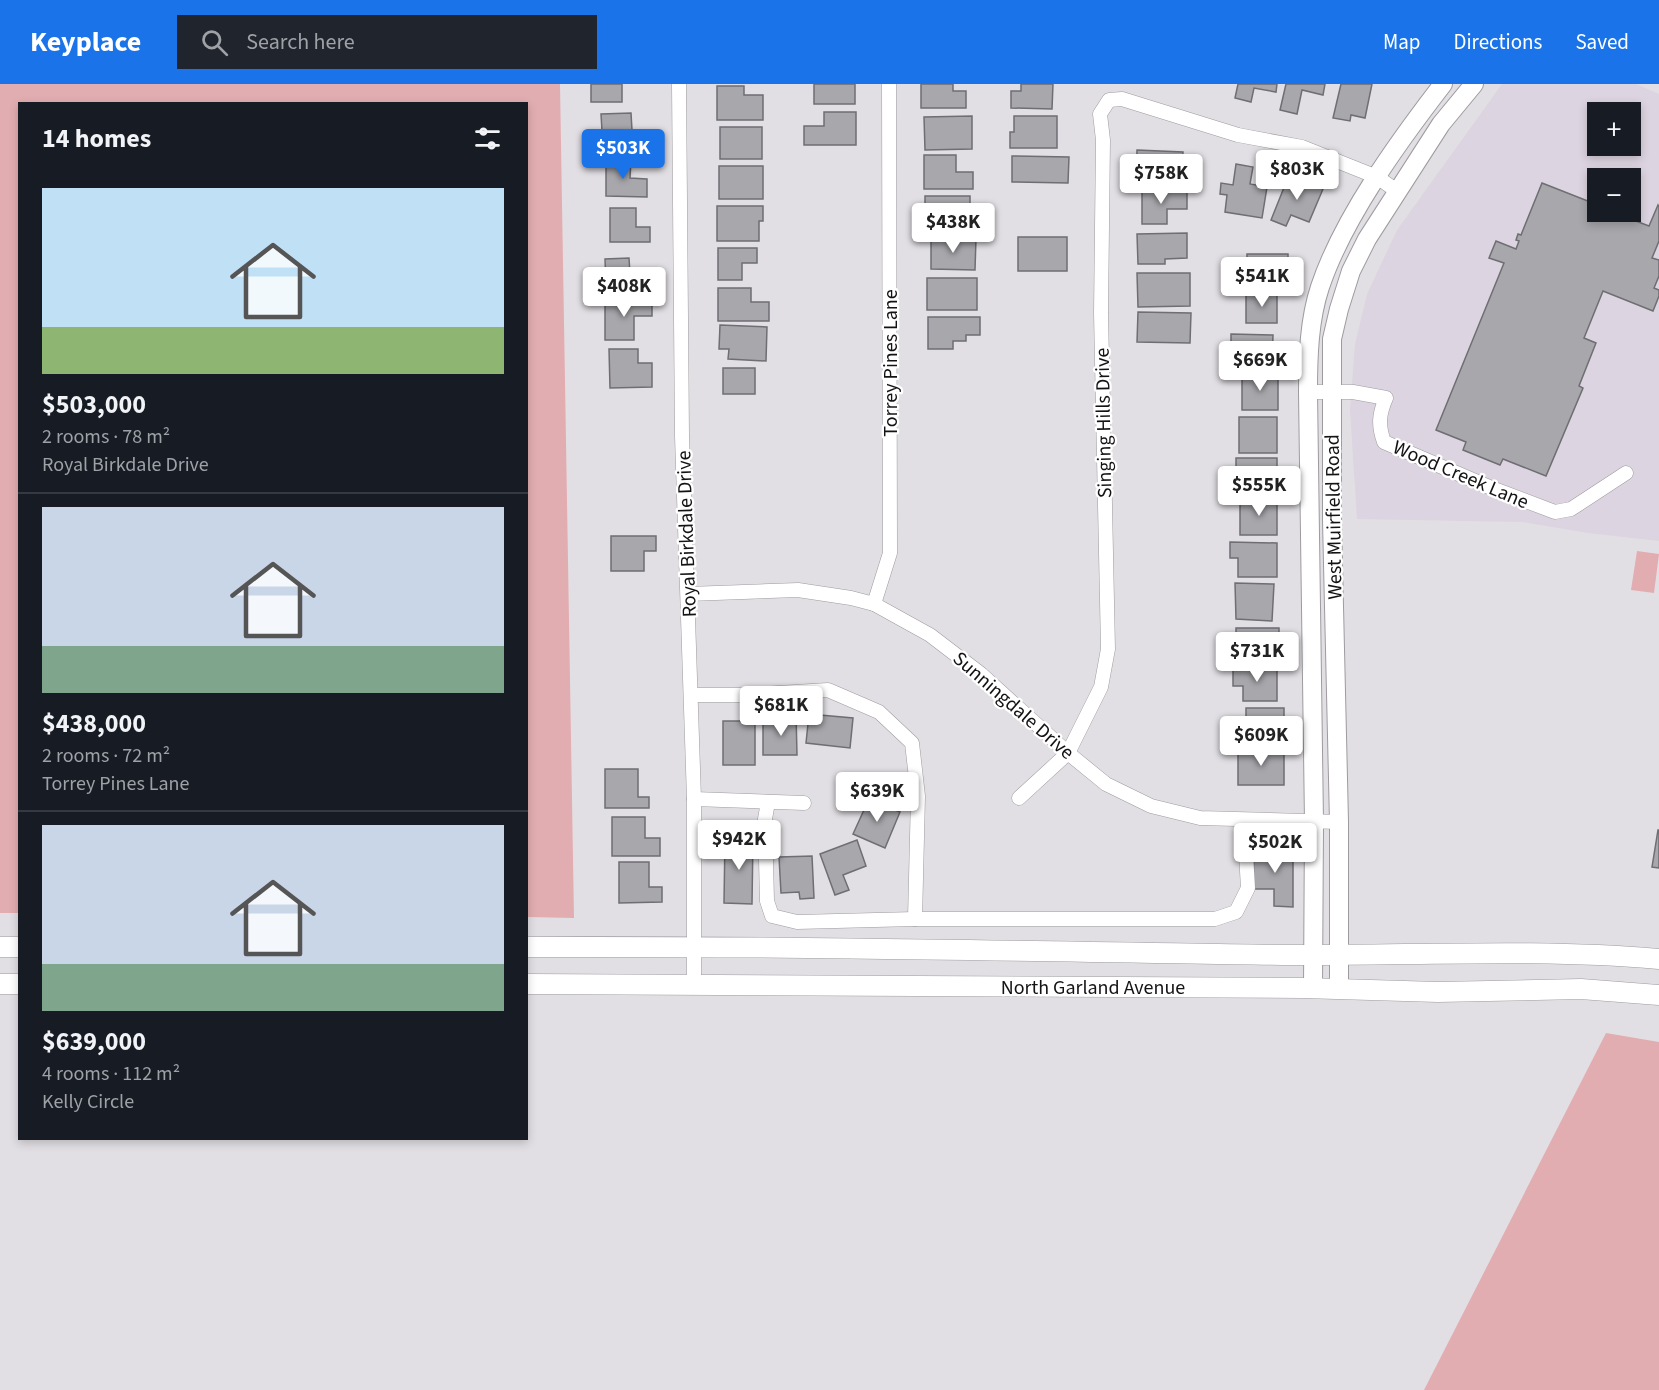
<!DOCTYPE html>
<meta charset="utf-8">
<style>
:root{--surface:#171b24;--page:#20242c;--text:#f1f3f6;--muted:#9ea1a6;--line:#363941;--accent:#1a73e8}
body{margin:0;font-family:"Source Sans 3",sans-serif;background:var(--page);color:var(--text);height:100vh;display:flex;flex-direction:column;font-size:22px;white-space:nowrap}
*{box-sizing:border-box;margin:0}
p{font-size:20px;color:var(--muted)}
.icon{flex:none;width:33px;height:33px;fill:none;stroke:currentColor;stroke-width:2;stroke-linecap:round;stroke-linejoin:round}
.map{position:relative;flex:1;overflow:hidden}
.drawer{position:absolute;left:18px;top:18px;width:510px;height:1038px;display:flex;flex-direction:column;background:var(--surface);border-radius:0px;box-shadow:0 3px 9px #0003}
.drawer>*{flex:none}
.tools{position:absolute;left:1587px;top:18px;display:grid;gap:12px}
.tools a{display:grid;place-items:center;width:54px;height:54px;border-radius:0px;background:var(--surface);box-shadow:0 3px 9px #0003;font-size:30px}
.price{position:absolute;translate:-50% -51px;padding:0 14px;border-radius:6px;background:#fff;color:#222;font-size:20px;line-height:39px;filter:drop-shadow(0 2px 3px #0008)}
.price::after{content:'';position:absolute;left:50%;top:36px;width:18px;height:14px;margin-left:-9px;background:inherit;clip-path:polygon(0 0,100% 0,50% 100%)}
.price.selected{background:var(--accent);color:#fff}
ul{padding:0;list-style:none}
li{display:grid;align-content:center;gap:12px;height:318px;padding:0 24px}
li+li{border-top:2px solid var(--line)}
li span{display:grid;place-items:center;height:186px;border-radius:0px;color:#555}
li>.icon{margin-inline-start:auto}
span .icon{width:108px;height:108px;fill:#fffc;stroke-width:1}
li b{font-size:26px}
h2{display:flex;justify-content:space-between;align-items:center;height:72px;padding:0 24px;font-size:26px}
header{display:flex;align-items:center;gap:36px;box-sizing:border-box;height:84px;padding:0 30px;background:var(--accent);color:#fff}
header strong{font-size:28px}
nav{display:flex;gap:33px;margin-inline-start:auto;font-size:21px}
.search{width:420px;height:54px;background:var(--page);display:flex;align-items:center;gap:15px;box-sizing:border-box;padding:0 21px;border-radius:0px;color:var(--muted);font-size:22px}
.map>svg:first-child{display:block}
.built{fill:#dcd4e0;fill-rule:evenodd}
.green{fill:#e2adb0}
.building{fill:#a7a7ac;stroke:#6e6e73;stroke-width:1.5}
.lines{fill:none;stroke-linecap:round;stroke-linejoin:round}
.minor-casing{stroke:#9e9b9f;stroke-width:15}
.tertiary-casing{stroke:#9e9b9f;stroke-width:20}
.secondary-casing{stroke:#9e9b9f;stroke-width:21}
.minor{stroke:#fff;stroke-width:14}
.tertiary{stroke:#fff;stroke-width:18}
.secondary{stroke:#fff;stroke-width:20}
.labels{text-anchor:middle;stroke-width:4.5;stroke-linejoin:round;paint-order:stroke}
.street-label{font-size:20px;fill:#141214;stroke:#fff}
</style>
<header>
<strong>Keyplace</strong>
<div class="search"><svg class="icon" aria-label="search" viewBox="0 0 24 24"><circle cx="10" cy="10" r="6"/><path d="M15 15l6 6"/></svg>Search here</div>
<nav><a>Map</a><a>Directions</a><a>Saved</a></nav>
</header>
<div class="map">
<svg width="1659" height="1306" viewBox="0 0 1659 1306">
<rect width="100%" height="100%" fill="#e2dfe4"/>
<path class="built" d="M 1502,0 L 1636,0 L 1659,10 L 1659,457 L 1588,449 L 1522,438 L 1357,435 L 1350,326 L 1355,260 L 1367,210 L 1397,146 ZM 1598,28 L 1630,28 L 1630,62 L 1598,62 ZM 1598,94 L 1630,94 L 1630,128 L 1598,128 Z"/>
<g class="green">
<polygon points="0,0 560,0 574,834 527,833 526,20 20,20 20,829 0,829"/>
<polygon points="1637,467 1659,470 1654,509 1631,506"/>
<polygon points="1606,949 1659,958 1659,1306 1424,1306"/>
</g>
<g class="building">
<rect x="591" y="0" width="31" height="18"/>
<rect x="814" y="0" width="41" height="20"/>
<polygon points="921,0 953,0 953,7 966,7 966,24 921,24"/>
<polygon points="1021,0 1053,0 1052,25 1011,24 1011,7 1021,7"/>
<polygon points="1238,0 1277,0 1276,8 1254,4 1251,18 1235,14"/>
<polygon points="1286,0 1325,0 1323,11 1302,6 1297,30 1280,26"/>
<polygon points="1341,0 1372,0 1365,34 1351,31 1350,37 1333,34"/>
<polygon points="717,2 744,2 744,11 763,11 763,36 717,36"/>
<polygon points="824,28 856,28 856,61 804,61 804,42 824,42"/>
<polygon points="631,29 633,63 603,64 601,30"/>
<polygon points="972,32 972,65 925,66 924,33"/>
<polygon points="1014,32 1057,32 1057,64 1010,64 1010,48 1014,48"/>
<rect x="720" y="43" width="42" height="32"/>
<polygon points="1137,66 1183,68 1182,84 1169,84 1168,100 1136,99"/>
<polygon points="924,71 956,71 956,88 973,88 973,105 924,105"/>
<polygon points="1012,72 1069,73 1068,99 1012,98"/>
<polygon points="606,75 631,76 630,94 647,95 647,113 606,112"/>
<polygon points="1236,80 1253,83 1250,100 1267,103 1262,134 1225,128 1227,111 1220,110 1221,99 1233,101"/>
<rect x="719" y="82" width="44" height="33"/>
<polygon points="1289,91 1323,105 1309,138 1291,131 1286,142 1271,136"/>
<polygon points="1542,99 1598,121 1598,128 1612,128 1649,142 1658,121 1659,123 1659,157 1652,174 1659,176 1659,192 1654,204 1659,206 1659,212 1653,227 1603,207 1584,254 1596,259 1579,302 1583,304 1546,392 1503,375 1500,381 1463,366 1466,358 1436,346 1504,179 1489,174 1496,157 1516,165 1519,157 1516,156 1518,150 1521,151"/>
<polygon points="1142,107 1187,107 1187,125 1167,125 1167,140 1142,140"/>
<rect x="925" y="112" width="45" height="27"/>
<polygon points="717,122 763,122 763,137 759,137 759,157 717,157"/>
<polygon points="610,124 636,124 636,143 650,143 650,158 610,158"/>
<polygon points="1187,149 1187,174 1165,175 1165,180 1138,180 1137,150"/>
<rect x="1018" y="153" width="49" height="34"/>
<polygon points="931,154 976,154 975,186 931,185"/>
<polygon points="718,164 757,164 757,179 742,179 742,196 718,196"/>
<polygon points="1247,170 1288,170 1288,200 1257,200 1257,182 1247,182"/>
<polygon points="629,174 630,190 651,189 652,205 606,206 605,175"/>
<polygon points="1137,189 1190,189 1190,222 1138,223"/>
<rect x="927" y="194" width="50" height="32"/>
<polygon points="718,204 751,204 751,218 769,218 769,237 718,237"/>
<rect x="1246" y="208" width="31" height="31"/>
<polygon points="605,217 652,217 652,232 634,232 634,256 605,256"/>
<polygon points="1138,228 1191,229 1190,259 1137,258"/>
<polygon points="928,233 980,233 980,251 966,251 966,257 953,257 953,265 928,265"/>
<polygon points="720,241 767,243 766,277 728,275 729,265 719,265"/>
<polygon points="1231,250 1273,251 1272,283 1238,283 1238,266 1231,266"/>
<polygon points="609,265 638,265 638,279 652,279 652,303 610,304"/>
<rect x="723" y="284" width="32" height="26"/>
<rect x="1242" y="291" width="36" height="35"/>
<rect x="1239" y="333" width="38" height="36"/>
<rect x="1236" y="374" width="41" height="33"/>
<rect x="1240" y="415" width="37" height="36"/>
<polygon points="611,452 656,452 656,467 644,467 644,487 611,487"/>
<polygon points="1230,458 1277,459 1277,493 1238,493 1238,474 1230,474"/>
<polygon points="1235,499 1274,500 1272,537 1236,535"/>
<rect x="1236" y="544" width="43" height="31"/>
<polygon points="1233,584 1277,584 1277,617 1243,617 1243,602 1233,602"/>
<polygon points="1246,624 1284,624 1284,660 1236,660 1236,643 1246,643"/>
<polygon points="782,629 796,629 797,671 763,671 763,640 782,639"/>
<polygon points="809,630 853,634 850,664 806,659"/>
<rect x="723" y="637" width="32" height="44"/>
<rect x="1238" y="665" width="46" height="36"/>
<polygon points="605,685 638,685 638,713 649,713 649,724 605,724"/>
<polygon points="869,715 900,728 885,764 853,750"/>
<polygon points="612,733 645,733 645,754 660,754 660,772 612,772"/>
<polygon points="1658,746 1659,746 1659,784 1652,783"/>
<polygon points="725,754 753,754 752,820 724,819"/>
<polygon points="857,756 866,782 843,791 849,806 835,811 820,770"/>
<polygon points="1254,765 1293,765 1293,823 1274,822 1274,805 1253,805"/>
<polygon points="812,772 814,814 800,815 799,808 781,809 779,773"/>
<polygon points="619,778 649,778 649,803 662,803 662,818 619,819"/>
</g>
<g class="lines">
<g class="minor-casing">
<g id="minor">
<polyline points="679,0 682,352 694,715 694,900"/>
<path d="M 1308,308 L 1353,308 L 1386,314 C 1379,330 1378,341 1384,358 L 1489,403 L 1555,428 L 1571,425 L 1626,389"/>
<polyline points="688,510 798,506 851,514 874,520 930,551 981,590 1068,669 1106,700 1151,722 1200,734 1339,738"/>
<polyline points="874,520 890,469 889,0"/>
<polyline points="691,611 745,611 828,606 879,628 912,659 918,712 915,835"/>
<polyline points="1019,714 1068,669 1101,603 1108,565 1101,229 1103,56 1100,30 1109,16 1122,15 1238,51 1302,63 1377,93 1397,107"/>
<polyline points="694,715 804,719"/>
<polyline points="768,718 765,735 767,817 772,832 797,838 915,835 1215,835 1236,828 1248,804 1244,736"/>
</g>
</g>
<g class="tertiary-casing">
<g id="tertiary">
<path d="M 1313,904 L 1314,738 L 1308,308 C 1308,273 1309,236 1320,203 C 1343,134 1399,57 1443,0"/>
<polyline points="1339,905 1339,738 1332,436 1332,255 1339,225 1351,187 1367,155 1441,40 1474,0"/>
</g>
</g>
<g class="secondary-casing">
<g id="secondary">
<polyline points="0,863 20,863"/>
<path d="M 526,863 C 779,862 1031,867 1283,871 C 1409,872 1534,864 1659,875"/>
<polyline points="0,900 20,900"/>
<polyline points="526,900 1303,904 1438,908 1581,905 1659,911"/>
</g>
</g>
<use href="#minor" class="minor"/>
<use href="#tertiary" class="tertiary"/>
<use href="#secondary" class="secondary"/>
</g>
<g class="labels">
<g class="street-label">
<text transform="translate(890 279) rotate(-90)" y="7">Torrey Pines Lane</text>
<text transform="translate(1103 339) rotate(-91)" y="7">Singing Hills Drive</text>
<text transform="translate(1461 390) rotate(23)" y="7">Wood Creek Lane</text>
<text transform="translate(1333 433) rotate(-91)" y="7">West Muirfield Road</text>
<text transform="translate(686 450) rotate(-92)" y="7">Royal Birkdale Drive</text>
<text transform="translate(1014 621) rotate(41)" y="7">Sunningdale Drive</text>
<text x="1093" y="910">North Garland Avenue</text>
</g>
</g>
</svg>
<div class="tools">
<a>+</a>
<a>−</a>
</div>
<b class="price selected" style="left:623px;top:96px">$503K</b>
<b class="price" style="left:1297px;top:117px">$803K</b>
<b class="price" style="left:1161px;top:121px">$758K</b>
<b class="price" style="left:953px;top:170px">$438K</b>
<b class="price" style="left:1262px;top:224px">$541K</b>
<b class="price" style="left:624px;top:234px">$408K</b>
<b class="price" style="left:1260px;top:308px">$669K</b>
<b class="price" style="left:1259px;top:433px">$555K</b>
<b class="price" style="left:1257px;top:599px">$731K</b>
<b class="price" style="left:781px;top:653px">$681K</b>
<b class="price" style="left:1261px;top:683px">$609K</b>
<b class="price" style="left:877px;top:739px">$639K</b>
<b class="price" style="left:739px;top:787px">$942K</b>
<b class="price" style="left:1275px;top:790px">$502K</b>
<section class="drawer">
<h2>14 homes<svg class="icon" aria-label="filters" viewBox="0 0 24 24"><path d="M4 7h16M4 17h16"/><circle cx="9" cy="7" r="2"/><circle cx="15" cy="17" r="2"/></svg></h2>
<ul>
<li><span style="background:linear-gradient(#bfe0f5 75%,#8fb573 0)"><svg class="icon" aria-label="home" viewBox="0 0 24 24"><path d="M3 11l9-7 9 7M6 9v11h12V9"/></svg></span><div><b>$503,000</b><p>2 rooms · 78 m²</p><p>Royal Birkdale Drive</p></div></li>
<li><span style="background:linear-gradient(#c9d6e8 75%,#7fa58c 0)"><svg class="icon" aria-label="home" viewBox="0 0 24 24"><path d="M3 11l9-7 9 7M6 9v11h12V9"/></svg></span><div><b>$438,000</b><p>2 rooms · 72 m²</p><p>Torrey Pines Lane</p></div></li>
<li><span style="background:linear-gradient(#c9d6e8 75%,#7fa58c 0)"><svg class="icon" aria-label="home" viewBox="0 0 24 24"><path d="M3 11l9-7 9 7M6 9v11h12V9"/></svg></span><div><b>$639,000</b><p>4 rooms · 112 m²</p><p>Kelly Circle</p></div></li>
</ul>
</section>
</div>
